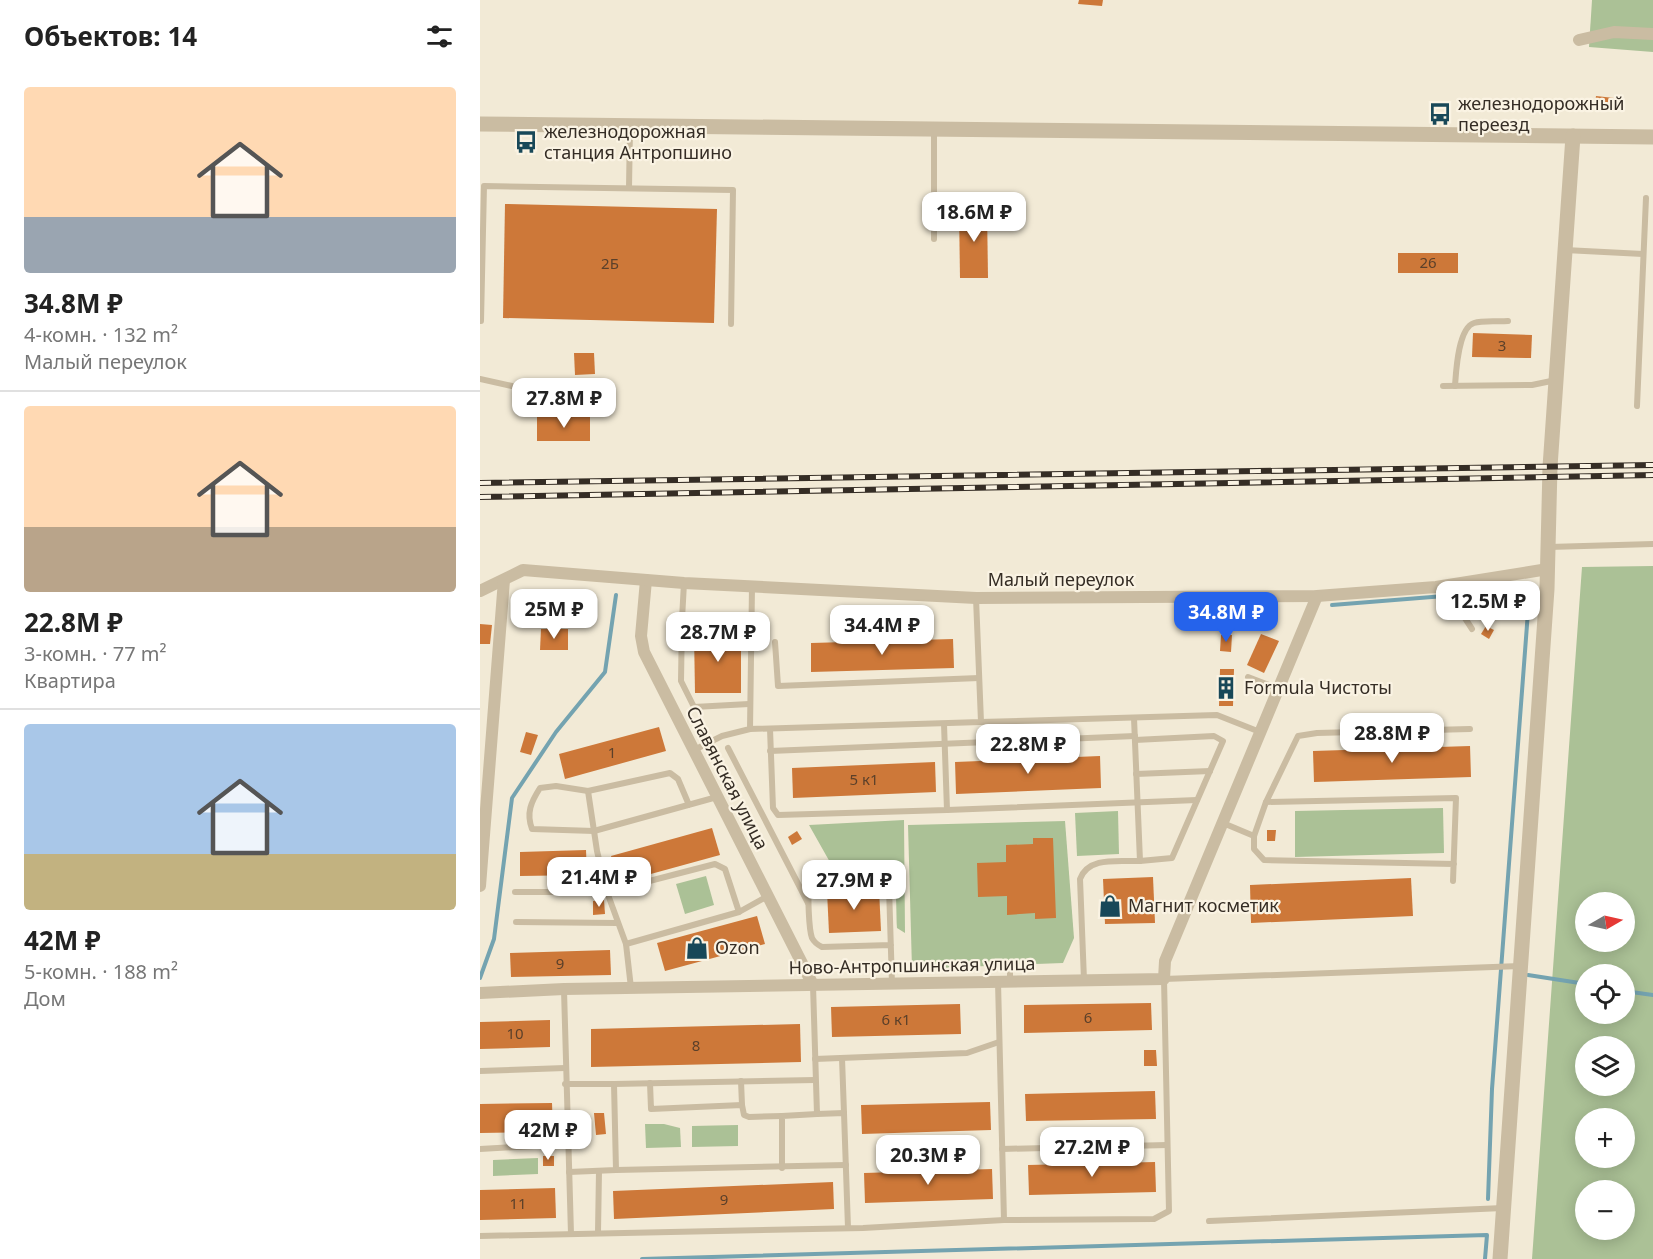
<!DOCTYPE html>
<html lang="ru">
<meta charset="utf-8">
<style>
:root{--surface:#fff;--page:#f2f2f2;--text:#222;--muted:#767676;--line:#e0e0e0;--accent:#2563eb}
body{margin:0;font-family:"Noto Sans",sans-serif;background:var(--page);color:var(--text);height:100vh;display:flex;flex-direction:column;font-size:22px;white-space:nowrap}
*{box-sizing:border-box;margin:0}
p{font-size:20px;color:var(--muted)}
.icon{flex:none;width:33px;height:33px;fill:none;stroke:currentColor;stroke-width:2;stroke-linecap:round;stroke-linejoin:round}
.map{position:relative;flex:1;overflow:hidden}
.panel{display:flex;flex-direction:column;background:var(--surface);width:480px}
.panel>*{flex:none}
.needle{width:39px;rotate:81deg}
.tools{position:absolute;left:1095px;top:892px;display:grid;gap:12px}
.tools a{display:grid;place-items:center;width:60px;height:60px;border-radius:50%;background:var(--surface);box-shadow:0 3px 15px #0003;font-size:30px}
.price{position:absolute;translate:-50% -51px;padding:0 14px;border-radius:12px;background:#fff;color:#222;font-size:20px;line-height:39px;filter:drop-shadow(0 2px 3px #0008)}
.price::after{content:'';position:absolute;left:50%;top:36px;width:18px;height:14px;margin-left:-9px;background:inherit;clip-path:polygon(0 0,100% 0,50% 100%)}
.price.on{background:var(--accent);color:#fff}
ul{padding:0;list-style:none}
li{display:grid;align-content:center;gap:12px;height:318px;padding:0 24px}
li+li{border-top:2px solid var(--line)}
li span{display:grid;place-items:center;height:186px;border-radius:6px;color:#555}
li>.icon{margin-inline-start:auto}
span .icon{width:108px;height:108px;fill:#fffc;stroke-width:1}
li b{font-size:26px}
h2{display:flex;justify-content:space-between;align-items:center;height:72px;padding:0 24px;font-size:26px}
main{display:flex;flex:1;min-height:0}
.map>svg:first-child{display:block}
.green{fill:#abc196;fill-rule:evenodd}
.lines{fill:none;stroke-linecap:round;stroke-linejoin:round}
.stream{stroke:#74a3b0;stroke-width:4}
.building{fill:#cd7839}
.service{stroke:#cabca2;stroke-width:6}
.minor{stroke:#cabca2;stroke-width:12}
.tertiary{stroke:#cabca2;stroke-width:15}
.rail-casing{stroke:#352d25;stroke-width:6}
.rail{stroke:#faf3e3;stroke-width:4;stroke-dasharray:11;stroke-linecap:butt}
.labels{text-anchor:middle;stroke-width:4.5;stroke-linejoin:round;paint-order:stroke}
.number-label{font-size:15px;fill:#5b402a}
.poi-label{font-size:18px;fill:#352d25;stroke:#faf3e3;text-anchor:start}
.street-label{font-size:18px;fill:#352d25;stroke:#faf3e3}
</style>
<main>
<section class="panel">
<h2>Объектов: 14<svg class="icon" aria-label="filters" viewBox="0 0 24 24"><path d="M4 7h16M4 17h16"/><circle cx="9" cy="7" r="2"/><circle cx="15" cy="17" r="2"/></svg></h2>
<ul>
<li><span style="background:linear-gradient(#ffd9b3 70%,#9aa5b1 0)"><svg class="icon" aria-label="home" viewBox="0 0 24 24"><path d="M3 11l9-7 9 7M6 9v11h12V9"/></svg></span><div><b>34.8M ₽</b><p>4-комн. · 132 m²</p><p>Малый переулок</p></div></li>
<li><span style="background:linear-gradient(#ffd9b3 65%,#b9a48a 0)"><svg class="icon" aria-label="home" viewBox="0 0 24 24"><path d="M3 11l9-7 9 7M6 9v11h12V9"/></svg></span><div><b>22.8M ₽</b><p>3-комн. · 77 m²</p><p>Квартира</p></div></li>
<li><span style="background:linear-gradient(#a9c7e8 70%,#c2b280 0)"><svg class="icon" aria-label="home" viewBox="0 0 24 24"><path d="M3 11l9-7 9 7M6 9v11h12V9"/></svg></span><div><b>42M ₽</b><p>5-комн. · 188 m²</p><p>Дом</p></div></li>
</ul>
</section>
<div class="map">
<svg width="1173" height="1259" viewBox="0 0 1173 1259">
<rect width="100%" height="100%" fill="#f2ead6"/>
<g class="green">
<polygon points="1112,0 1173,0 1173,52 1109,47"/>
<path d="M 1173,566 L 1173,1259 L 1052,1259 L 1102,567 ZM 1106,903 L 1144,903 L 1144,942 L 1106,942 ZM 1106,975 L 1144,975 L 1144,1014 L 1106,1014 ZM 1106,1047 L 1144,1047 L 1144,1086 L 1106,1086 ZM 1106,1119 L 1144,1119 L 1144,1158 L 1106,1158 ZM 1106,1191 L 1144,1191 L 1144,1230 L 1106,1230 Z"/>
<polygon points="963,808 964,853 815,857 815,811"/>
<polygon points="638,811 639,854 597,856 595,813"/>
<path d="M 424,820 L 425,933 L 417,928 C 415,860 421,861 351,864 L 329,825 Z"/>
<polygon points="585,821 594,938 583,963 432,969 428,825"/>
<polygon points="226,876 234,905 205,914 196,884"/>
<polygon points="165,1124 184,1124 200,1128 201,1147 166,1148"/>
<polygon points="258,1125 258,1146 212,1147 212,1126"/>
<polygon points="58,1158 58,1174 13,1176 13,1160"/>
</g>
<g class="lines">
<g class="stream">
<polyline points="989,594 1050,585 1012,1089 1008,1199"/>
<polyline points="852,605 977,595"/>
<polyline points="1048,975 1106,984"/>
<polyline points="0,978 14,939 32,798 76,732 125,672 136,595"/>
<polyline points="1144,991 1173,995"/>
<polyline points="162,1259 1007,1235 1005,1259"/>
</g>
</g>
<g class="building">
<polygon points="599,0 623,0 622,6 598,4"/>
<polygon points="1116,96 1134,98 1132,109 1115,106"/>
<polygon points="25,204 237,209 234,323 23,318"/>
<polygon points="507,208 508,278 480,278 479,209"/>
<rect x="918" y="253" width="60" height="20"/>
<polygon points="993,333 1052,335 1051,358 992,357"/>
<polygon points="94,353 114,353 115,374 95,375"/>
<polygon points="110,416 110,441 57,441 57,417"/>
<polygon points="0,624 12,625 10,644 0,644"/>
<polygon points="1006,626 1014,630 1009,639 1001,634"/>
<polygon points="61,629 88,629 88,650 60,650"/>
<polygon points="261,632 261,693 215,693 214,633"/>
<polygon points="781,634 799,641 784,673 767,665"/>
<polygon points="741,635 752,635 751,652 740,651"/>
<polygon points="473,639 474,668 331,672 331,643"/>
<polygon points="740,669 754,669 753,706 739,706"/>
<polygon points="179,727 186,751 85,779 79,754"/>
<polygon points="46,732 58,735 51,755 40,752"/>
<polygon points="990,746 991,777 834,782 833,751"/>
<polygon points="620,756 621,788 476,794 475,762"/>
<polygon points="455,762 456,792 313,798 312,768"/>
<polygon points="232,828 240,855 138,883 131,856"/>
<polygon points="787,830 796,830 795,841 787,841"/>
<polygon points="317,831 322,839 312,845 308,837"/>
<polygon points="553,838 573,838 576,918 555,919 555,913 527,915 527,896 498,897 497,863 526,862 526,845 553,844"/>
<polygon points="106,850 107,875 40,876 40,852"/>
<polygon points="673,877 675,923 625,924 623,879"/>
<polygon points="931,878 933,916 771,923 770,885"/>
<polygon points="399,889 401,931 349,933 347,891"/>
<polygon points="124,900 125,914 113,915 113,901"/>
<polygon points="277,916 285,944 185,971 177,943"/>
<polygon points="130,950 131,975 31,977 30,953"/>
<polygon points="671,1003 672,1030 544,1033 544,1005"/>
<polygon points="480,1004 481,1034 352,1037 351,1007"/>
<polygon points="70,1020 70,1047 0,1049 0,1022"/>
<polygon points="320,1024 321,1062 111,1067 111,1029"/>
<polygon points="664,1050 676,1050 677,1066 664,1066"/>
<polygon points="675,1091 676,1119 546,1121 545,1094"/>
<polygon points="510,1102 511,1130 382,1134 381,1105"/>
<polygon points="72,1103 73,1132 0,1133 0,1104"/>
<polygon points="114,1113 124,1113 126,1134 116,1135"/>
<rect x="63" y="1156" width="11" height="10"/>
<polygon points="675,1162 676,1192 549,1195 548,1165"/>
<polygon points="512,1169 513,1199 385,1203 384,1173"/>
<polygon points="353,1182 354,1209 134,1219 133,1191"/>
<polygon points="75,1188 76,1218 0,1220 0,1190"/>
</g>
<g class="lines">
<g class="service">
<polyline points="454,130 454,239"/>
<polyline points="149,188 150,127"/>
<polyline points="1085,250 1163,254"/>
<polyline points="1,321 4,186 253,190 251,324"/>
<polyline points="0,379 77,396 112,399 119,412"/>
<polyline points="963,386 1052,385 1076,380"/>
<path d="M 975,386 C 976,372 978,328 994,323 C 1003,320 1018,322 1028,321"/>
<polyline points="1157,406 1166,198"/>
<polyline points="1069,547 1173,544"/>
<polyline points="204,583 202,619 270,621"/>
<polyline points="980,583 981,612 992,629"/>
<polyline points="202,619 201,681 214,707 269,704"/>
<polyline points="295,642 298,686 499,678"/>
<polyline points="768,677 797,688"/>
<polyline points="501,722 737,715 780,732"/>
<polyline points="270,729 501,722 496,598"/>
<polyline points="290,729 293,808 298,815 467,810 464,724"/>
<polyline points="655,740 734,736 743,741 692,858 660,861"/>
<polyline points="248,748 328,903"/>
<polyline points="214,750 242,736 270,729 272,587"/>
<polyline points="290,751 655,736"/>
<polyline points="656,774 730,771"/>
<polyline points="108,791 117,851 127,892 146,944 151,988"/>
<polyline points="786,802 818,736 837,733 990,729"/>
<path d="M 209,805 L 198,779 L 190,773 L 108,791 L 76,786 L 60,788 C 51,802 46,813 52,829 L 114,831 L 237,797"/>
<polyline points="467,810 717,800"/>
<polyline points="743,823 774,836"/>
<polyline points="973,881 976,798 786,802 774,836 774,849 784,860 974,864"/>
<polyline points="35,892 127,892 235,864 245,869 259,912"/>
<polyline points="36,922 137,923"/>
<polyline points="146,944 259,912 286,897"/>
<path d="M 411,945 L 342,947 C 338,945 334,942 332,938 C 329,930 327,893 330,885 C 331,880 335,878 339,875 L 397,873 L 408,881 L 409,887 L 412,984"/>
<polyline points="530,965 530,981"/>
<path d="M 604,980 L 600,879 C 609,856 638,862 660,861 L 654,718"/>
<polyline points="518,982 524,1220"/>
<polyline points="333,985 337,1114 364,1113 368,1228"/>
<polyline points="84,990 91,1234"/>
<polyline points="362,1058 364,1113"/>
<polyline points="335,1059 487,1053 519,1042"/>
<polyline points="0,1071 85,1068"/>
<polyline points="261,1081 262,1105"/>
<polyline points="170,1083 171,1109 262,1105 264,1115 269,1117 302,1116"/>
<polyline points="85,1084 134,1084 136,1170 89,1172"/>
<polyline points="134,1084 335,1080"/>
<polyline points="0,1149 88,1144"/>
<polyline points="522,1149 687,1145"/>
<polyline points="302,1168 302,1116 337,1114"/>
<polyline points="136,1170 366,1165"/>
<polyline points="729,1221 1023,1208"/>
<polyline points="118,1232 119,1171"/>
<polyline points="0,1236 383,1228 524,1220 674,1219 689,1211 684,979 1040,966"/>
</g>
<g class="minor">
<polyline points="1099,40 1134,32 1173,34"/>
<polyline points="166,580 161,636 164,652 333,985"/>
<polyline points="0,591 43,570 204,583 496,598 837,596 956,587 1068,569"/>
<polyline points="0,886 24,580"/>
<polyline points="0,993 84,989 684,979 685,961 837,596"/>
</g>
<g class="tertiary">
<polyline points="0,124 1173,137"/>
<polyline points="1020,1259 1067,589 1070,467 1093,136"/>
</g>
<g class="rail-casing">
<g id="rail">
<polyline points="0,483 1173,465"/>
<polyline points="0,497 1173,475"/>
</g>
</g>
<use href="#rail" class="rail"/>
</g>
<defs>
<g id="bus-bare" transform="scale(1.8)"><path d="M-5-6H5V4H4V6H2V4H-2V6H-4V4H-5ZM-3.5-4V0h7V-4ZM-3.5 1.2v1.5H-2V1.2ZM2 1.2v1.5H3.5V1.2Z" fill="#184858" stroke="#faf3e3" stroke-width="2.5" paint-order="stroke"/></g>
<g id="building-bare" transform="scale(1.8)"><path d="M-4-6H4V6H1V3H-1V6H-4ZM-2.5-4.3h1.7v1.8h-1.7ZM.8-4.3h1.7v1.8H.8ZM-2.5-1h1.7V.8h-1.7ZM.8-1h1.7V.8H.8Z" fill="#184858" stroke="#faf3e3" stroke-width="2.5" paint-order="stroke"/></g>
<g id="shop-bare" transform="scale(1.8)"><path d="M-5-2.5h2.3a2.7 3.5 0 0 1 5.4 0H5L5.5 6h-11ZM-1.5-2.5h3a1.5 2.3 0 0 0-3 0Z" fill="#184858" stroke="#faf3e3" stroke-width="2.5" paint-order="stroke"/></g>
</defs>
<g fill-rule="evenodd">
<use href="#bus-bare" x="960" y="114"/>
<use href="#bus-bare" x="46" y="142"/>
<use href="#building-bare" x="746" y="688"/>
<use href="#shop-bare" x="630" y="906"/>
<use href="#shop-bare" x="217" y="948"/>
</g>
<g class="labels">
<g class="number-label">
<text x="948" y="268">26</text>
<text x="130" y="269">2Б</text>
<text x="1022" y="351">3</text>
<text x="132" y="758">1</text>
<text x="384" y="785">5 к1</text>
<text x="80" y="969">9</text>
<text x="608" y="1023">6</text>
<text x="416" y="1025">6 к1</text>
<text x="35" y="1039">10</text>
<text x="216" y="1051">8</text>
<text x="244" y="1205">9</text>
<text x="38" y="1209">11</text>
</g>
<g class="poi-label">
<text x="978" y="110">железнодорожный<tspan x="978" dy="21">переезд</tspan></text>
<text x="64" y="138">железнодорожная<tspan x="64" dy="21">станция Антропшино</tspan></text>
<text x="764" y="694">Formula Чистоты</text>
<text x="648" y="912">Магнит косметик</text>
<text x="235" y="954">Ozon</text>
</g>
<g class="street-label">
<text x="581" y="586">Малый переулок</text>
<text transform="translate(247 778) rotate(63)" y="6">Славянская улица</text>
<text transform="translate(432 966) rotate(-1)" y="6">Ново-Антропшинская улица</text>
</g>
</g>
</svg>
<div class="tools">
<a><svg class="needle" viewBox="-14 -14 28 28"><path d="M0-13l5 13h-10z" fill="#e53935"/><path d="M0 13l5-13h-10z" fill="#767676"/></svg></a>
<a><svg class="icon" aria-label="locate" viewBox="0 0 24 24"><circle cx="12" cy="12" r="6"/><path d="M12 2v4M12 18v4M2 12h4M18 12h4"/></svg></a>
<a><svg class="icon" aria-label="layers" viewBox="0 0 24 24"><path d="M12 4l9 5-9 5-9-5zM3 14l9 5 9-5"/></svg></a>
<a>+</a>
<a>−</a>
</div>
<b class="price" style="left:494px;top:243px">18.6M ₽</b>
<b class="price" style="left:84px;top:429px">27.8M ₽</b>
<b class="price" style="left:1008px;top:632px">12.5M ₽</b>
<b class="price" style="left:74px;top:640px">25M ₽</b>
<b class="price on" style="left:746px;top:643px">34.8M ₽</b>
<b class="price" style="left:402px;top:656px">34.4M ₽</b>
<b class="price" style="left:238px;top:663px">28.7M ₽</b>
<b class="price" style="left:912px;top:764px">28.8M ₽</b>
<b class="price" style="left:548px;top:775px">22.8M ₽</b>
<b class="price" style="left:119px;top:908px">21.4M ₽</b>
<b class="price" style="left:374px;top:911px">27.9M ₽</b>
<b class="price" style="left:68px;top:1161px">42M ₽</b>
<b class="price" style="left:612px;top:1178px">27.2M ₽</b>
<b class="price" style="left:448px;top:1186px">20.3M ₽</b>
</div>
</main>
